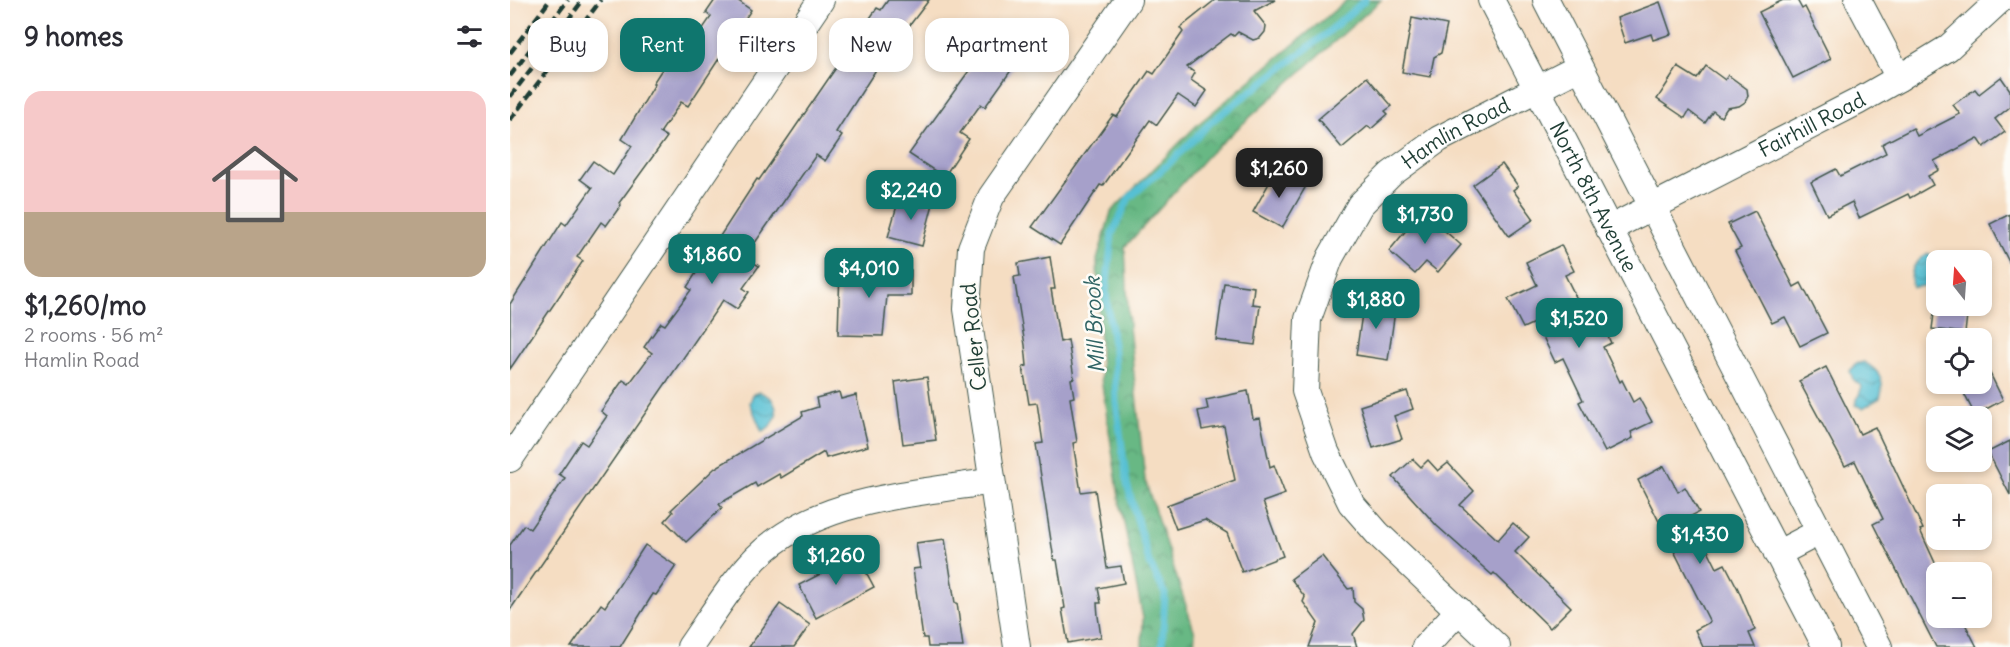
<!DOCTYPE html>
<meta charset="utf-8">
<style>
:root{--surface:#fff;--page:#f2f2f3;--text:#2b2b33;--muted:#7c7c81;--accent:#0f766e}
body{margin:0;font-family:Delius,sans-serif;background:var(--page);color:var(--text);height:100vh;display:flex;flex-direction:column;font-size:22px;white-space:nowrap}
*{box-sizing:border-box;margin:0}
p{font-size:20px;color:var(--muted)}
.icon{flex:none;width:33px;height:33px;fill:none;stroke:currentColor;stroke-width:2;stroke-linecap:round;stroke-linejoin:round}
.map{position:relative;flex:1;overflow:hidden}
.sheet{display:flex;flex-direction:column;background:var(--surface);width:510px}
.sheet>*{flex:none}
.guide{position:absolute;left:18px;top:18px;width:570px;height:54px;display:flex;gap:12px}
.needle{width:39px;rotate:343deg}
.tools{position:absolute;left:1416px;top:250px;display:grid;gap:12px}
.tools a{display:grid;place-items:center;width:66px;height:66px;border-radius:12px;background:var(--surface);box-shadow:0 3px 9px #0003;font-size:30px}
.price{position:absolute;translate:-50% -51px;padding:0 14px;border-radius:12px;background:var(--accent);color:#fff;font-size:20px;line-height:39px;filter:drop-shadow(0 2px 3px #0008)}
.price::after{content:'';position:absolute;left:50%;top:36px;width:18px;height:14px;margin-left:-9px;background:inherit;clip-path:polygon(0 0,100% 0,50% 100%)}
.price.selected{background:#222;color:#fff}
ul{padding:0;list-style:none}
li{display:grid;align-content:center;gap:12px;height:318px;padding:0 24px}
li span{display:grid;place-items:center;height:186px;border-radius:18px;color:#555}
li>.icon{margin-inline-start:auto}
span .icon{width:108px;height:108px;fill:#fffc;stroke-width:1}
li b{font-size:26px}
h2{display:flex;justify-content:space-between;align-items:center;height:72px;padding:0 24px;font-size:26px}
.chip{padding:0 21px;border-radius:18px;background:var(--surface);box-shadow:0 3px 9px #0003;font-size:21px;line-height:54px}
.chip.selected{background:var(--accent);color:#fff}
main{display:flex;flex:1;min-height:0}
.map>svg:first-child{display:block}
.forest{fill:url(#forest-crowns);stroke:#437a5c;stroke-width:1.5}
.water{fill:url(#water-waves);stroke:#3b7e84;stroke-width:1.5}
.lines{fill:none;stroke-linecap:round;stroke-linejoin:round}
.stream{stroke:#57c0d3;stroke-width:7}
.building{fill:#a6a0ca}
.minor-casing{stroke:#3f5549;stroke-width:28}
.minor{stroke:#fff;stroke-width:26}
.rail{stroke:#1f3d34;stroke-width:4.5;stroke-dasharray:9 4.5;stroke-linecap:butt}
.labels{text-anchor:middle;stroke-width:5;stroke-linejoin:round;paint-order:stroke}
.street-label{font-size:21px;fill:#1f3d34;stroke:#fdfcf7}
.water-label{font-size:22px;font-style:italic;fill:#306464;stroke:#fdfcf7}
</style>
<main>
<section class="sheet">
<h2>9 homes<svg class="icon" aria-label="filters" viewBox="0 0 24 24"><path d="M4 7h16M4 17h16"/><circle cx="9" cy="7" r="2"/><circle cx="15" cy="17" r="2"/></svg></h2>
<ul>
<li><span style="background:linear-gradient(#f6c9c9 65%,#b9a48a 0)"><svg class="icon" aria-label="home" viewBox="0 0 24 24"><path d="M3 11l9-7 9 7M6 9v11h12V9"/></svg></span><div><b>$1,260/mo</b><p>2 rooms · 56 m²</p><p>Hamlin Road</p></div></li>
</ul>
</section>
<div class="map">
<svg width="1500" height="647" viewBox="0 0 1500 647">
<defs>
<pattern id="forest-crowns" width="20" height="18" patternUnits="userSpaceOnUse" patternTransform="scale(1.5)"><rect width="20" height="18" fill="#67b884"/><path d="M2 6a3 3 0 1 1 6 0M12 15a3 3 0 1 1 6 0" fill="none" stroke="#54976d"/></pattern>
<pattern id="water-waves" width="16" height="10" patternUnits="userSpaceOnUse" patternTransform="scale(1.5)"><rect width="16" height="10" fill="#57c0d3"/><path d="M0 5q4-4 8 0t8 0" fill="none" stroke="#479dac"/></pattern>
</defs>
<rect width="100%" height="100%" fill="#fdfcf7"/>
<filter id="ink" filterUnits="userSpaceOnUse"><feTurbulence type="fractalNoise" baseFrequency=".0167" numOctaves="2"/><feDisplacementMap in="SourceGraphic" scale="12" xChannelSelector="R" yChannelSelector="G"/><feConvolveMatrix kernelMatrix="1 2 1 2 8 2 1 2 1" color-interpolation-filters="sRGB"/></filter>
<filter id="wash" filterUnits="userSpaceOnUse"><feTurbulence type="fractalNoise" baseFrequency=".008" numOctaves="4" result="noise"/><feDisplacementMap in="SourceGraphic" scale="24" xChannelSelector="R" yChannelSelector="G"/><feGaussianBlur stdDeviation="1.35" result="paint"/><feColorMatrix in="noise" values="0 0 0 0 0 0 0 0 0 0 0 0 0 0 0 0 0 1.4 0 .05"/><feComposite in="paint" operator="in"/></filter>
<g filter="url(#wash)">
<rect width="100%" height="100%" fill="#f5ddc2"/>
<polygon class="forest" points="837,0 871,0 699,154 615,247 619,327 635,480 685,633 684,647 632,647 633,618 610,503 591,378 587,260 601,212 687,125"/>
<g class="water">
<path d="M 1419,254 L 1425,260 L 1426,270 L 1417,278 L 1415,286 L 1403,287 C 1398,275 1404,258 1419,254 Z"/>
<path d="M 1354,362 C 1369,371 1376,379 1370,398 L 1353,408 L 1345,405 L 1352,387 L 1343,379 L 1340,371 L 1345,364 Z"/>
<path d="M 250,392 L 261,398 C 271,413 267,423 252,432 L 240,403 L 243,394 Z"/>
</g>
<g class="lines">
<polyline class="stream" points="652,647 655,594 639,562 617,484 606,402 604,352 596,293 602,234 619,198 663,160 702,121 816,34 855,0"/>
</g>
<g id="blocks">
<g class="building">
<polygon points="205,0 227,0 241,10 178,106 171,102 150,133 157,137 109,203 111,205 96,226 91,222 67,257 73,261 0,369 0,304 52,222 56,225 82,188 70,179 83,161 103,175 122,146 112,139 145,84 143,83 158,60 167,66 201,17 196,13"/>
<polygon points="378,0 419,0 367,68 326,132 332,136 315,161 306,155 235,257 249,266 233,288 239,292 227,309 213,300 0,610 0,545 14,525 20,529 55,478 49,474 71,441 77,445 97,416 91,411 113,380 119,384 142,353 134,347 151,323 155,325 181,290 177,287 247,179 249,180 367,8 371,10"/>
<polygon points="705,0 765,0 744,11 756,26 755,32 750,38 743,40 728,32 724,36 721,34 677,67 685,73 681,80 697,91 686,107 668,95 647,125 640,120 593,186 590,185 550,245 522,227 603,115 607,117 639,71 644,74 673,32 670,28"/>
<polygon points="1273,0 1287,0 1292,9 1295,7 1321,59 1283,78 1249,12"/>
<polygon points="1150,2 1161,34 1143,40 1141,34 1115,43 1107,18"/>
<polygon points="902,18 937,25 931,53 924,57 920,77 892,72"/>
<polygon points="478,41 507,62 475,107 471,104 450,133 459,139 434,177 399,154 461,68 456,65 467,51 470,53"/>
<polygon points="1196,66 1215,80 1218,75 1237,89 1238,96 1235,102 1229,106 1217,108 1211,117 1203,111 1195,123 1179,111 1175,118 1147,99 1168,67 1187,79"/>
<polygon points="857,77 882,106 875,111 878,114 861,129 858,126 832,148 808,119"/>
<polygon points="1491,77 1500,90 1500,107 1485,119 1495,132 1474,147 1468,138 1424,161 1429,170 1418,176 1423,185 1400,198 1398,194 1349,218 1342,202 1317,215 1301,182 1326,169 1330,176 1376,153 1372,144 1403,128 1407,136 1450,114 1443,105 1465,89 1469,94"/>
<polygon points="992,164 1008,186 1003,190 1024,219 999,236 963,185"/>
<polygon points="767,169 796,186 772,228 743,212"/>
<polygon points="390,195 423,204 412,246 378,237"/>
<polygon points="912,211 951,245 928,272 916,262 905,274 879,251"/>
<polygon points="1245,211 1284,287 1291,283 1317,333 1290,346 1275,317 1262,323 1225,251 1231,248 1218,224"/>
<polygon points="1500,214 1500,264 1480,224"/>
<polygon points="1051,245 1064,271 1055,275 1074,313 1084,308 1101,343 1093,347 1110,382 1112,380 1123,402 1129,398 1142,422 1121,432 1123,438 1095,452 1069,402 1073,400 1053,358 1045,362 1026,322 1013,328 998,299 1027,285 1016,262"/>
<polygon points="540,257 545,289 541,289 550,342 558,340 564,378 561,379 564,397 560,398 567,442 563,443 571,492 585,490 597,568 611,566 614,583 588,588 591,603 587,603 588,616 591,637 558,643 552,609 555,608 547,560 544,560 526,444 533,443 527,403 519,404 513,367 517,366 515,345 504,277 510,276 508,263"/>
<polygon points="330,268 401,270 401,296 377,296 373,336 328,335"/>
<polygon points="714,283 744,287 742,304 750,305 745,345 706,340"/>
<polygon points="854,300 886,304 878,360 846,355"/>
<polygon points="1425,306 1458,306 1455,333 1422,329"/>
<polygon points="1472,357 1493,400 1465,415 1449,384 1472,384"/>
<polygon points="1316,367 1350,434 1365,427 1413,529 1410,530 1426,565 1426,618 1452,618 1467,647 1426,647 1363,524 1373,519 1345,461 1335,466 1289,381"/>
<polygon points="417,377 426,440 393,444 385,382"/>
<polygon points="738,391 743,419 750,418 760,467 764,465 775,494 753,502 773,556 732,572 717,533 695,520 666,529 657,505 725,480 714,426 692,430 688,411 698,409 696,400"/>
<polygon points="897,391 903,409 884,416 892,439 863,448 850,406"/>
<polygon points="329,392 331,399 346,395 358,446 316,458 314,452 271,478 269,474 247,487 245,483 209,504 212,508 176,542 155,521 163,512 161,510 205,468 293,416 292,412 308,407 306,398"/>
<polygon points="1500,441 1500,495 1478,452"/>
<polygon points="903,459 911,467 918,460 928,471 938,463 964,491 950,505 988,540 1003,523 1019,537 1005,552 1061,607 1040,628 984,573 982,575 927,526 883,477"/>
<polygon points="1154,466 1168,492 1175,487 1189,512 1181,516 1207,568 1215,564 1228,589 1245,630 1239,633 1245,647 1193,647 1185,630 1200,622 1128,480"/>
<polygon points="435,539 445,603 447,603 453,647 418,647 417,638 413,638 403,569 410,568 406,543"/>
<polygon points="135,545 166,566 146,595 143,594 110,647 61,647 91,604 95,607"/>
<polygon points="347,555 364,587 306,618 289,585"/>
<polygon points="812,556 838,589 843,588 844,602 852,609 854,620 843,634 847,647 799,647 808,623 793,602 795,597 781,579"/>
<polygon points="270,604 300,625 284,647 239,647"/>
</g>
</g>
</g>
<g filter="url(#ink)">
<use href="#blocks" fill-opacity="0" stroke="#3f5549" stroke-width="1.5"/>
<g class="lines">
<g class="minor-casing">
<g id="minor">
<path id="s1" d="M 981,0 L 1316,647"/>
<polyline points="1036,0 1369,647"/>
<polyline points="1348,0 1389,78"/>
<path id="s2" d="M 1099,229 L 1347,102 L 1389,78 L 1438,48 L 1490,0"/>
<polyline points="0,459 311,0"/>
<polyline points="1267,554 1309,532"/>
<path d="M 180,647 C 201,617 220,585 246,558 C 307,497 402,495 482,481"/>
<polyline points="507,647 457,309 461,248 481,197 618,0"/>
<polyline points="915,647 949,610"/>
<path id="s3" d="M 987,647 L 868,534 L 841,503 L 816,452 L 795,391 L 798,319 L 820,258 L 850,205 L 881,174 L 929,139 L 1070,67"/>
</g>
</g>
<use href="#minor" class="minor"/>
<g class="rail">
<polyline points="0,53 40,0"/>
<polyline points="0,76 58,0"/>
<polyline points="0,97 73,0"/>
<polyline points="0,120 91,0"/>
</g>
</g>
</g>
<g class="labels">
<g class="street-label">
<text dy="7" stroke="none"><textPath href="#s2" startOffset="228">Fairhill Road</textPath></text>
<text dy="7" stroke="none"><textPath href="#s3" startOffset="645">Hamlin Road</textPath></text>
<text dy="7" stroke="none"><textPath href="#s1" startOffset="222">North 8th Avenue</textPath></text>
<text transform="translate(464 337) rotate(-96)" y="7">Celler Road</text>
</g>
<g class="water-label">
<text transform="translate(584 325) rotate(-93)" y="8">Mill Brook</text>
</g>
</g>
</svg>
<div class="tools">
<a><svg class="needle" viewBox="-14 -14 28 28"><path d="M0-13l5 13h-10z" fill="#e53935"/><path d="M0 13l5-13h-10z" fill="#7c7c81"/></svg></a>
<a><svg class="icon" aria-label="locate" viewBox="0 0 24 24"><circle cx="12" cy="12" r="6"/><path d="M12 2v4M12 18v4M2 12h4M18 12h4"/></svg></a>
<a><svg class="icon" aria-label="layers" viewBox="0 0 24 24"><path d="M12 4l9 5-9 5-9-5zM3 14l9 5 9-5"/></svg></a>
<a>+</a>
<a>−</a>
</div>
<b class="price selected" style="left:769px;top:199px">$1,260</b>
<b class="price" style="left:401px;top:221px">$2,240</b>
<b class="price" style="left:915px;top:245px">$1,730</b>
<b class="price" style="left:202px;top:285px">$1,860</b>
<b class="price" style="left:359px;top:299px">$4,010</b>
<b class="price" style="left:866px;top:330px">$1,880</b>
<b class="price" style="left:1069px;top:349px">$1,520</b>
<b class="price" style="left:1190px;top:565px">$1,430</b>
<b class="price" style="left:326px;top:586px">$1,260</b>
<div class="guide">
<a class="chip">Buy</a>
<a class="chip selected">Rent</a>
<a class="chip">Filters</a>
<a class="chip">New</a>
<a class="chip">Apartment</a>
</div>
</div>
</main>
